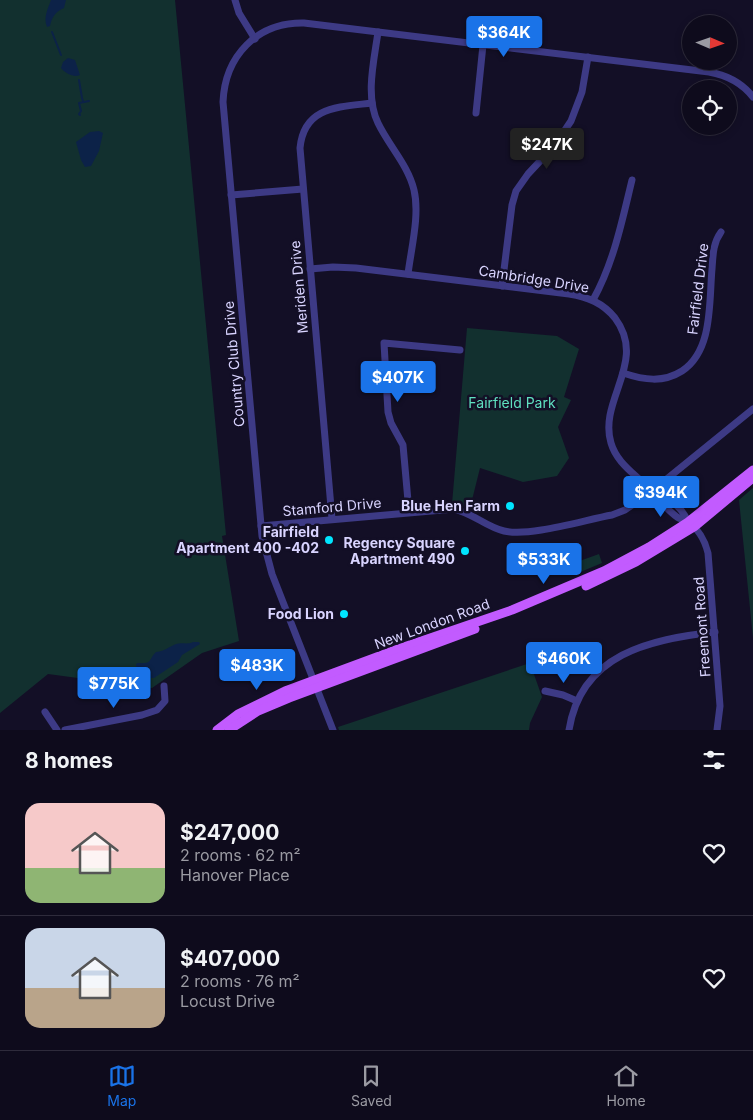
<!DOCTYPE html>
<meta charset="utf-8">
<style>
:root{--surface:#0e0b1c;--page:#171425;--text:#f1f3f6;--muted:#9b9ba3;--line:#2e2b3b;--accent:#1a73e8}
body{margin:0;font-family:Inter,sans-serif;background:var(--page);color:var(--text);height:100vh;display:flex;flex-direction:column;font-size:19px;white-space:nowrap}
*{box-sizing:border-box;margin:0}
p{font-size:16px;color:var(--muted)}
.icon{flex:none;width:28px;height:28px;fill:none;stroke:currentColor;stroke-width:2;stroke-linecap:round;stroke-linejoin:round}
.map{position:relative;height:730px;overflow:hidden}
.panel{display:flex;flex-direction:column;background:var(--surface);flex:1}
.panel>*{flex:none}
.needle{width:32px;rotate:92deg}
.tools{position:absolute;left:682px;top:15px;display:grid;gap:10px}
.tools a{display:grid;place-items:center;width:55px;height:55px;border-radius:50%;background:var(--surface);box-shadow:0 2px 8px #0003,0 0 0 1px var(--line);font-size:25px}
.price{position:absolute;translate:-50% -42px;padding:0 11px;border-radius:5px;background:var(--accent);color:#fff;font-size:16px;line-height:32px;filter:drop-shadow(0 1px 2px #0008)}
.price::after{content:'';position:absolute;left:50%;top:30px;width:15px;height:11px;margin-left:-8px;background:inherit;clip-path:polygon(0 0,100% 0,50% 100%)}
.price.selected{background:#222;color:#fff}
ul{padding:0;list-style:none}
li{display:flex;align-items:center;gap:15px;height:125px;padding:0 25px}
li+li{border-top:1px solid var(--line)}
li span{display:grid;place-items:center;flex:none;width:140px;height:100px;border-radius:15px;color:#555}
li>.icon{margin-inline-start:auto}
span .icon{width:60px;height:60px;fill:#fffc;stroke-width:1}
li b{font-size:21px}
h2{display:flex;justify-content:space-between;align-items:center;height:60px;padding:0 25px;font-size:21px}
.tab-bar{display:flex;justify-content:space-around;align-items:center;height:70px;border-top:1px solid var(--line);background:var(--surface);font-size:14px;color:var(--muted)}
.tab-bar a{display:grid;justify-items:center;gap:2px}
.tab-bar .selected{color:var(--accent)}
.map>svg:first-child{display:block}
.green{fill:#12302f}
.water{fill:#0c2248}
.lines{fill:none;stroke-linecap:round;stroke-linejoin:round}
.stream{stroke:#0c2248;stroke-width:2}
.minor{stroke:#3d3a85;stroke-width:7}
.major{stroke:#c25bff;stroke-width:9}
.poi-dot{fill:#00e5ff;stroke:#130f26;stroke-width:2}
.labels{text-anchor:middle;stroke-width:5;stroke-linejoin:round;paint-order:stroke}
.street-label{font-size:14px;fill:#d9d4ff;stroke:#130f26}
.park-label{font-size:14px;fill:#5fe0c0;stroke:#130f26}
.poi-label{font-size:14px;font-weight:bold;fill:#d9d4ff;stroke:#130f26;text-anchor:end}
</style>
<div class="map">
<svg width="753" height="730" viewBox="0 0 753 730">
<rect width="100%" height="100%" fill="#130f26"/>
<g class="green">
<polygon points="0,0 175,0 226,535 222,536 239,641 202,653 152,688 48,674 0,713"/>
<polygon points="467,328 557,336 579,349 564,397 571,400 558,427 569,458 557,476 523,482 480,468 470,508 452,504"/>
<polygon points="753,488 753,638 739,500"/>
<polygon points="599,554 602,563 578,573 574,563"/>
<polygon points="530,663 542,697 530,723 529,730 339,730 338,727"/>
</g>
<g class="water">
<path d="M 51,0 L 66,0 L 64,8 C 55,12 52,17 50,26 L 47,27 C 43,17 48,9 51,0 Z"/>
<path d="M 68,58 L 75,60 L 80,75 C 74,78 65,73 61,68 L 63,62 Z"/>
<polygon points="99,131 103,133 99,151 91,166 85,167 81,160 76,142 90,132"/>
<path d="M 193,642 L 199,642 L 200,644 L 182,655 L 178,662 L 154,678 L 143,678 L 137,673 L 136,664 L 138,663 C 153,664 148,660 156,652 C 166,651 168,647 176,644 C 182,642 187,645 193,642 Z"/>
</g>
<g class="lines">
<g class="stream">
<polyline points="52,32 61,55"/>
<polyline points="79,80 82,98 83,101"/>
<polyline points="80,115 79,114 81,111 79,103 89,101"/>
</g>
<g class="minor">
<polyline points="235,0 239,13 255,39"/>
<path d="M 378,32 C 374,61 365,96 378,123 C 389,146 408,165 414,190 C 420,215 411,249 408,274"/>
<polyline points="476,113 483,45"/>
<polyline points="231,195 303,189"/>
<path d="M 310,269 L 333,267 L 356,268 L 569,294 C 588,297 603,303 615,318 C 648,362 598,400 611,443 C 617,464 637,475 650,490 C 659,499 666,509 677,517 C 680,519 684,520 687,522 C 698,528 705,541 708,553 L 720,706 L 717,730"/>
<polyline points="502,286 512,205 516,191 528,174 555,145 571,121 582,92 588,57"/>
<path d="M 593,300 C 614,262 622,221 632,180"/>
<path d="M 623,373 C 644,380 663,383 682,371 C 713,351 709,302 712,269 C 713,255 713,243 721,232"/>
<path d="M 652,491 C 668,496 682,507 688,522"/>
<polyline points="409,512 403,445 391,423 388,412 384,343 460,350"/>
<path d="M 332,519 L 300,148 C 304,106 339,107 372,103"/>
<path d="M 261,526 L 454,509 C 473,513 486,527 504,531 C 530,537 584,520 612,515 L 625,510 L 652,491 L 753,409"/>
<polyline points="545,691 563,695 577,701"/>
<polyline points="45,712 57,730"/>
<polyline points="65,730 142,715 157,710 165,701 164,686"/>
<path d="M 333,730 L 272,574 L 262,536 L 223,102 C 225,56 257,22 304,23 L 709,72 C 726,75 742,83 753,97"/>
<path d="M 569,730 C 581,654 650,639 715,632"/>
</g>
<g class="major">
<polyline points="586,586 636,562 694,527 753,478"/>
<polyline points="217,730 238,714 285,691 401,648 512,610 604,571 649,547 688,522 753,470"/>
<polyline points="229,730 258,711 289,698 475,629"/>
</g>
</g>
<g class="poi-dot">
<circle cx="510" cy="506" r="5"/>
<circle cx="329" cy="540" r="5"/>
<circle cx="465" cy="551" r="5"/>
<circle cx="344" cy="614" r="5"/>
</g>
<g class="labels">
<g class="street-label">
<text transform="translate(534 279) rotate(9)" y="5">Cambridge Drive</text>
<text transform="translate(299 287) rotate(-95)" y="5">Meriden Drive</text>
<text transform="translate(698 289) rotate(-83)" y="5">Fairfield Drive</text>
<text transform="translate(234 364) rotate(-95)" y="5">Country Club Drive</text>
<text transform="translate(332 507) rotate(-5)" y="5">Stamford Drive</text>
<text transform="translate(432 624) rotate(-20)" y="5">New London Road</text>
<text transform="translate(702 627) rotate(-94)" y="5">Freemont Road</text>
</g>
<g class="park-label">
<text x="512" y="408">Fairfield Park</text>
</g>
<g class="poi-label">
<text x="500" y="511">Blue Hen Farm</text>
<text x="319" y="537">Fairfield<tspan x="319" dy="16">Apartment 400 -402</tspan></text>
<text x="455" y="548">Regency Square<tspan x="455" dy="16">Apartment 490</tspan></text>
<text x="334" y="619">Food Lion</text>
</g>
</g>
</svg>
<div class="tools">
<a><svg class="needle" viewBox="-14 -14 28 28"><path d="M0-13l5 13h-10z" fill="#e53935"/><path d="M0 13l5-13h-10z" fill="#9b9ba3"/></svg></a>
<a><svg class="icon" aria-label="locate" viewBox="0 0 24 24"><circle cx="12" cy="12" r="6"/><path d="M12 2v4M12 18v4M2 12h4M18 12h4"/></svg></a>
</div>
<b class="price" style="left:504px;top:58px">$364K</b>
<b class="price selected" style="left:547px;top:170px">$247K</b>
<b class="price" style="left:398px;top:403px">$407K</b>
<b class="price" style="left:661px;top:518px">$394K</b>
<b class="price" style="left:544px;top:585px">$533K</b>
<b class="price" style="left:564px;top:684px">$460K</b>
<b class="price" style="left:257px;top:691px">$483K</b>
<b class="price" style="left:114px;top:709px">$775K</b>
</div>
<section class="panel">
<h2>8 homes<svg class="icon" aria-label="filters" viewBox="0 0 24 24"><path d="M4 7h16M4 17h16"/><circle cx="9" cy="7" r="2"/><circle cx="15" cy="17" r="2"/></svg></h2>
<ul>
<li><span style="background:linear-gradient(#f6c9c9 65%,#8fb573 0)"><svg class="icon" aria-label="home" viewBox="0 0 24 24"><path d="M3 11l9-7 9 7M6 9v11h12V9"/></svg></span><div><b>$247,000</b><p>2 rooms · 62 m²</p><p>Hanover Place</p></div><svg class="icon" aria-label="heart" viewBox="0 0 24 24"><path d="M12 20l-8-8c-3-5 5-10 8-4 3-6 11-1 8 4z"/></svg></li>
<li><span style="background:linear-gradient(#c9d6e8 60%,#b9a48a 0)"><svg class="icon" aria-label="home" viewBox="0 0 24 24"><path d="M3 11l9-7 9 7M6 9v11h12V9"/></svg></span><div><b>$407,000</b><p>2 rooms · 76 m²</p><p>Locust Drive</p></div><svg class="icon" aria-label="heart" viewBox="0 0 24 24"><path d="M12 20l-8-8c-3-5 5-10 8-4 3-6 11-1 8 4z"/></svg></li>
</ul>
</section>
<nav class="tab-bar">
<a class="selected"><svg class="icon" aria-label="map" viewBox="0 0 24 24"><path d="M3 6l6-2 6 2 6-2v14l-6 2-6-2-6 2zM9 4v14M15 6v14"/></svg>Map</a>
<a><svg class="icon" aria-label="saved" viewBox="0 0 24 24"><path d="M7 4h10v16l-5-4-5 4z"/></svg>Saved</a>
<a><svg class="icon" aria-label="home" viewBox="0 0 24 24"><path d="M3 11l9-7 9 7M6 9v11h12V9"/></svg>Home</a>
</nav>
